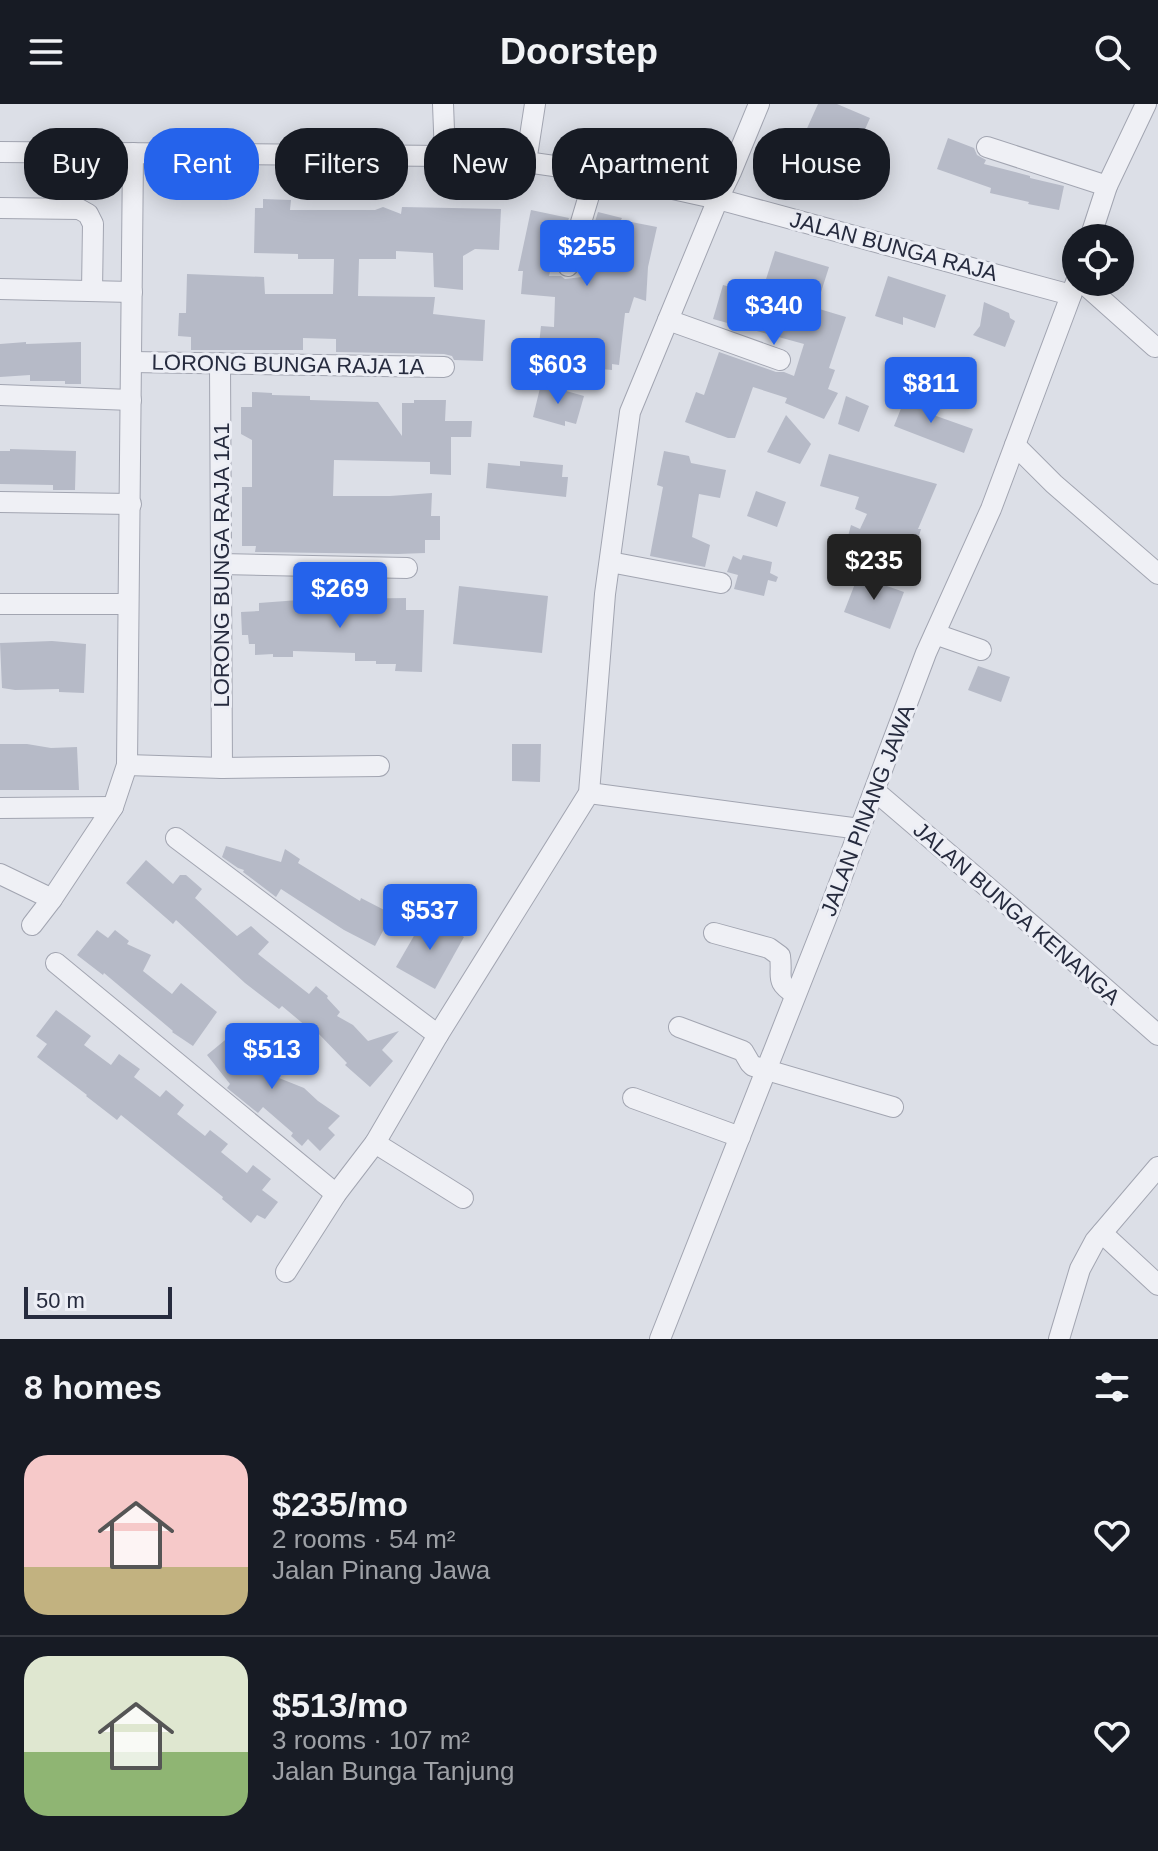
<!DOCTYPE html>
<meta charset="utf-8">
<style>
:root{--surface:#171b24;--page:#242831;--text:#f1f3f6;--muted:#9ea1a6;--line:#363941;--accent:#2563eb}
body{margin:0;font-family:Arial,sans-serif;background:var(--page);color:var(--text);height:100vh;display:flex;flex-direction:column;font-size:30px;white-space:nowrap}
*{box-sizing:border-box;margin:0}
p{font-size:26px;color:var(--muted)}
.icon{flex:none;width:44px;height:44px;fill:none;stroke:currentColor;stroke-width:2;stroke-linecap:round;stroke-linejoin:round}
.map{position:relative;height:1235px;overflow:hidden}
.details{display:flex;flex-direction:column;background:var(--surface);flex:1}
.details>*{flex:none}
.guide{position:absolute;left:24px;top:24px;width:1110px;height:72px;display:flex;gap:16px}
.buttons{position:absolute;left:1062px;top:120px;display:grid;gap:16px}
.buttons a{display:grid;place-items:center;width:72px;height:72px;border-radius:50%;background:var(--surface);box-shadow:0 4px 20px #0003;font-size:40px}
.scale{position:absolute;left:24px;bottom:20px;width:148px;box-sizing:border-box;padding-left:8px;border:4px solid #262b3e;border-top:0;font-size:22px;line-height:28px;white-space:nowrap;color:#262b3e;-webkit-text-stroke:6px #eceef5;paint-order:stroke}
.price{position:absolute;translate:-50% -68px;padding:0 18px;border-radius:8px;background:var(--accent);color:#fff;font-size:26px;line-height:52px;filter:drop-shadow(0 2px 4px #0008)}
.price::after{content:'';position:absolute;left:50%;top:48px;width:24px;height:18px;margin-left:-12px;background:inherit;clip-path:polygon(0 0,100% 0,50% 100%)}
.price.selected{background:#222;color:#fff}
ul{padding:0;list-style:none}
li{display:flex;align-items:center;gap:24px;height:200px;padding:0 24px}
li+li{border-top:2px solid var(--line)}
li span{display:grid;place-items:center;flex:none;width:224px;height:160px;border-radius:24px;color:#555}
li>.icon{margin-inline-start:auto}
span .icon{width:96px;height:96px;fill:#fffc;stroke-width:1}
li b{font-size:34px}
h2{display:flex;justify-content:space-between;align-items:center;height:96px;padding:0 24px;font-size:34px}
.pill{padding:0 28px;border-radius:32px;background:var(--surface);box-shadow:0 4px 20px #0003;font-size:28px;line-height:72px}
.pill.selected{background:var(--accent);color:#fff}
header{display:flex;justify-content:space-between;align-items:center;height:104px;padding:0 24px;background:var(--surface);font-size:36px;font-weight:700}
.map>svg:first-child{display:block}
.building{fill:#b6bac7}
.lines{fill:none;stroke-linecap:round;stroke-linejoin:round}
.minor-casing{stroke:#a2a5b1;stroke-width:22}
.minor{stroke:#eff0f5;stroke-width:20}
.labels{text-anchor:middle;stroke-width:6;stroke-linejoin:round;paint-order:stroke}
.street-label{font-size:22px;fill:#262b3e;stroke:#eceef5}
</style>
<header><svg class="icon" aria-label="menu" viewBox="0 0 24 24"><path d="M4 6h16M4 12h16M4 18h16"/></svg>Doorstep<svg class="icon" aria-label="search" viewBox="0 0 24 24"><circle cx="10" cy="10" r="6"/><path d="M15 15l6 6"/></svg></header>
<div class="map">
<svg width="1158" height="1235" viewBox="0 0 1158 1235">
<rect width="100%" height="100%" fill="#dcdfe7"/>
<g class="building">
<polygon points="818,0 837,0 870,14 859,39 840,31 834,44 804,31"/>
<polygon points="948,34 974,44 977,51 986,56 984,60 1030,72 1030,74 1064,82 1059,106 1028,100 1029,98 990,89 991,84 937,65"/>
<polygon points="263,95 291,96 290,106 375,106 383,103 401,110 402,103 501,105 499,146 475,145 463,152 463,186 434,183 433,149 396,147 396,155 359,155 358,192 435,193 433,210 485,216 483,257 454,256 452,252 444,250 336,248 336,235 303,234 303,246 191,246 191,233 178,232 179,209 186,209 187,170 264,173 265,190 333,190 334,155 298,155 298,150 254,149 255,104 263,104"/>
<polygon points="531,106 569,114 561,141 556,140 549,172 561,172 565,175 582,173 582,159 598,108 622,114 621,116 657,123 648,163 646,197 634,193 629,209 625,209 619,261 612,260 612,266 537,259 541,222 554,223 555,193 521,190 523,167 518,167"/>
<polygon points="775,147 829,163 816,204 846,213 829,264 835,266 828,285 838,289 824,315 785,299 787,294 753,283 735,334 728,334 685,318 696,288 704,291 719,248 776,268 784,268 794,272 804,240 713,215 723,181 761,191"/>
<polygon points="888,172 946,191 935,224 903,213 903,221 875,212"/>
<polygon points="984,198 1009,209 1010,214 1015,217 1005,243 973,231 980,222"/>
<polygon points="26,238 26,240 81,238 81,280 65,280 65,277 30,277 30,271 0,273 0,240"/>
<polygon points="541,280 584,292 576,320 565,317 565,322 533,313"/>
<polygon points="908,287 923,292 921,298 928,301 925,308 973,325 964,349 894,322"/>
<polygon points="252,288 272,289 272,291 310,292 310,296 378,298 402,332 402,299 414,299 414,296 446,296 445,317 472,317 471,333 451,333 451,371 430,370 430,358 334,356 333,392 390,392 432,389 431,412 440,412 440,436 425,436 425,449 398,450 255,448 256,442 242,442 242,383 252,383 252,336 241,330 241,303 252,303"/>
<polygon points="846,292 869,302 859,328 838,320"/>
<polygon points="786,311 811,340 800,360 767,348"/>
<polygon points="10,345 76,347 75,386 53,386 53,381 0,380 0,347 10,347"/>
<polygon points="664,347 689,352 691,359 726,366 720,394 699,390 692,433 710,441 705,463 650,452 663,383 657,381"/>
<polygon points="829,350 937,380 918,425 921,425 911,460 846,440 851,421 860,425 867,410 855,405 859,393 820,382"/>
<polygon points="520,357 563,361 562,373 568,373 566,393 486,384 488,359 520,362"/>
<polygon points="756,387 786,398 777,423 747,412"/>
<polygon points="743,451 772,458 770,469 778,473 776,478 768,476 764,492 734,485 738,471 727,468 733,452 741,456"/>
<polygon points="858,472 904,488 890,525 844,508"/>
<polygon points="459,482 548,492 542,549 453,540"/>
<polygon points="299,493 334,493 334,495 406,494 406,506 424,506 422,568 395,567 396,560 376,560 376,557 355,557 355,549 293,547 293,553 273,553 273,550 255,551 255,540 249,540 248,531 242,531 241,508 259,507 259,499 299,496"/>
<polygon points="52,537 86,540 84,589 59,588 59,585 15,586 2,584 0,539"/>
<polygon points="978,562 1010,573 1001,598 968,586"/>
<polygon points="0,640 27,640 51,644 77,643 79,686 0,686"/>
<polygon points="512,640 541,640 540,678 512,677"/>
<polygon points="226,742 281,758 285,745 300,755 298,759 360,797 361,794 392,810 375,842 344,826 281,785 276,793 243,768 244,766 238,764 222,753"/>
<polygon points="146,756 173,780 180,771 186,771 202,785 195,794 237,832 251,822 269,838 258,850 309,890 316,882 328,892 327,894 340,908 337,912 353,921 368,937 399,927 382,946 393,957 370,983 345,961 347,959 315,926 313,928 282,902 279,905 245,879 176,816 173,820 126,779"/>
<polygon points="426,811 464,833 435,885 396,863"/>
<polygon points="97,826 108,834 115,826 129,837 127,840 151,851 143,867 172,890 181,879 217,908 193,942 172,928 173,927 104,869 103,871 77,851"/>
<polygon points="56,906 91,932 84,941 111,961 119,950 140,965 134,973 160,993 166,986 184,1001 177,1010 205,1032 210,1026 228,1040 221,1048 247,1069 253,1061 271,1075 262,1086 278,1098 265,1115 257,1111 251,1119 222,1095 223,1093 121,1011 117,1016 86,992 87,991 37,953 47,940 36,932"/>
<polygon points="236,927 279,959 274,972 304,984 318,997 340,1012 328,1024 335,1031 320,1047 308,1035 302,1042 291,1032 293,1029 263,1003 258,1009 227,984 230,980 207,951"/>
</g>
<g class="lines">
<g class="minor-casing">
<g id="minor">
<polyline points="443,0 445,52"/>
<polyline points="987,43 1107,82"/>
<polyline points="0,48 445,52 526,58 596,68 718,95 1071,191"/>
<polyline points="526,58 535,0"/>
<polyline points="0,104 79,105 88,110 93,120 92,187"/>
<polyline points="1090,134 1107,82 1146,0"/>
<polyline points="568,162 596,68"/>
<polyline points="1082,178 1155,243"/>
<polyline points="0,185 132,188"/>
<polyline points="668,216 780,256"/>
<polyline points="132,258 444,263"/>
<polyline points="220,259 222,664"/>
<polyline points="0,291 131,296"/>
<polyline points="1015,341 1054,380 1158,470"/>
<polyline points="0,398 131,400"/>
<polyline points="610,458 721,479"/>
<polyline points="221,460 407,464"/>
<polyline points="0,500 128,500"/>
<polyline points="935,530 981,546"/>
<polyline points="127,661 222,664 379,662"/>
<polyline points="875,687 1075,858 1158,931"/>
<polyline points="589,689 860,725"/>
<polyline points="0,704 113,703"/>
<polyline points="176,734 438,931"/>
<polyline points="0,770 52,795"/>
<polyline points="32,821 52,795 113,703 127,661 133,49"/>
<path d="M 714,829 L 769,844 L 780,852 C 783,873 774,877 795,890"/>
<polyline points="56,859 336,1090"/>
<polyline points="679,923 743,947 750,959 753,962 893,1003"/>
<polyline points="633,994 740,1033"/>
<polyline points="375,1039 463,1094"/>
<polyline points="1102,1129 1158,1181"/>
<polyline points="286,1168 336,1090 375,1039 438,931 589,689 605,490 630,308 718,95 731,68 759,0"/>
<polyline points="660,1235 827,812 926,549 991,405 1076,178"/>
<polyline points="1059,1235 1080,1165 1095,1137 1158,1063"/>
</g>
</g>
<use href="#minor" class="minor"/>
</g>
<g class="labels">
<g class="street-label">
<text transform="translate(894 142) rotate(15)" y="8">JALAN BUNGA RAJA</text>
<text transform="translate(288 260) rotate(1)" y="8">LORONG BUNGA RAJA 1A</text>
<text transform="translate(221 461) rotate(-90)" y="8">LORONG BUNGA RAJA 1A1</text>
<text transform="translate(867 706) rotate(-69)" y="8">JALAN PINANG JAWA</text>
<text transform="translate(1017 809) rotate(41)" y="8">JALAN BUNGA KENANGA</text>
</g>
</g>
</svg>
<div class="buttons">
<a><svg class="icon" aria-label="locate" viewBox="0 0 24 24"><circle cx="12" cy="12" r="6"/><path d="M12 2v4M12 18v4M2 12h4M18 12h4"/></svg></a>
</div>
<div class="scale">50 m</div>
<b class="price" style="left:587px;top:184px">$255</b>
<b class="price" style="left:774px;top:243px">$340</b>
<b class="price" style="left:558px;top:302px">$603</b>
<b class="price" style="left:931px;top:321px">$811</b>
<b class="price selected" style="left:874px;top:498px">$235</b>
<b class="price" style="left:340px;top:526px">$269</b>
<b class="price" style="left:430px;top:848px">$537</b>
<b class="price" style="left:272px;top:987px">$513</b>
<div class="guide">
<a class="pill">Buy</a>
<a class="pill selected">Rent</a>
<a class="pill">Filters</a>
<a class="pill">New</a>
<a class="pill">Apartment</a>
<a class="pill">House</a>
</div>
</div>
<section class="details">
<h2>8 homes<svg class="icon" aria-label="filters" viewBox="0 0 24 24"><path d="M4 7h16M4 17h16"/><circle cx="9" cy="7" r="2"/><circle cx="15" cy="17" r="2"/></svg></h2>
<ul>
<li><span style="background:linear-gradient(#f6c9c9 70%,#c2b280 0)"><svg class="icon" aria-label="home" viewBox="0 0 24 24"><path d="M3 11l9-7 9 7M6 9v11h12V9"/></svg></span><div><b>$235/mo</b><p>2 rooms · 54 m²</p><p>Jalan Pinang Jawa</p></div><svg class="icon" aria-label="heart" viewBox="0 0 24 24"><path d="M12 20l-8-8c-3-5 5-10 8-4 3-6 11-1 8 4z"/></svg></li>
<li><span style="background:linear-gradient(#dfe7d0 60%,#8fb573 0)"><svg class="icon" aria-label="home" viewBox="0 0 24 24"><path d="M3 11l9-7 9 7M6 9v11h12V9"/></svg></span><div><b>$513/mo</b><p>3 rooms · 107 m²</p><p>Jalan Bunga Tanjung</p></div><svg class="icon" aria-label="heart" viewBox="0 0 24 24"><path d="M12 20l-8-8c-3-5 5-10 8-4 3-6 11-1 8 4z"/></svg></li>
</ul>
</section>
